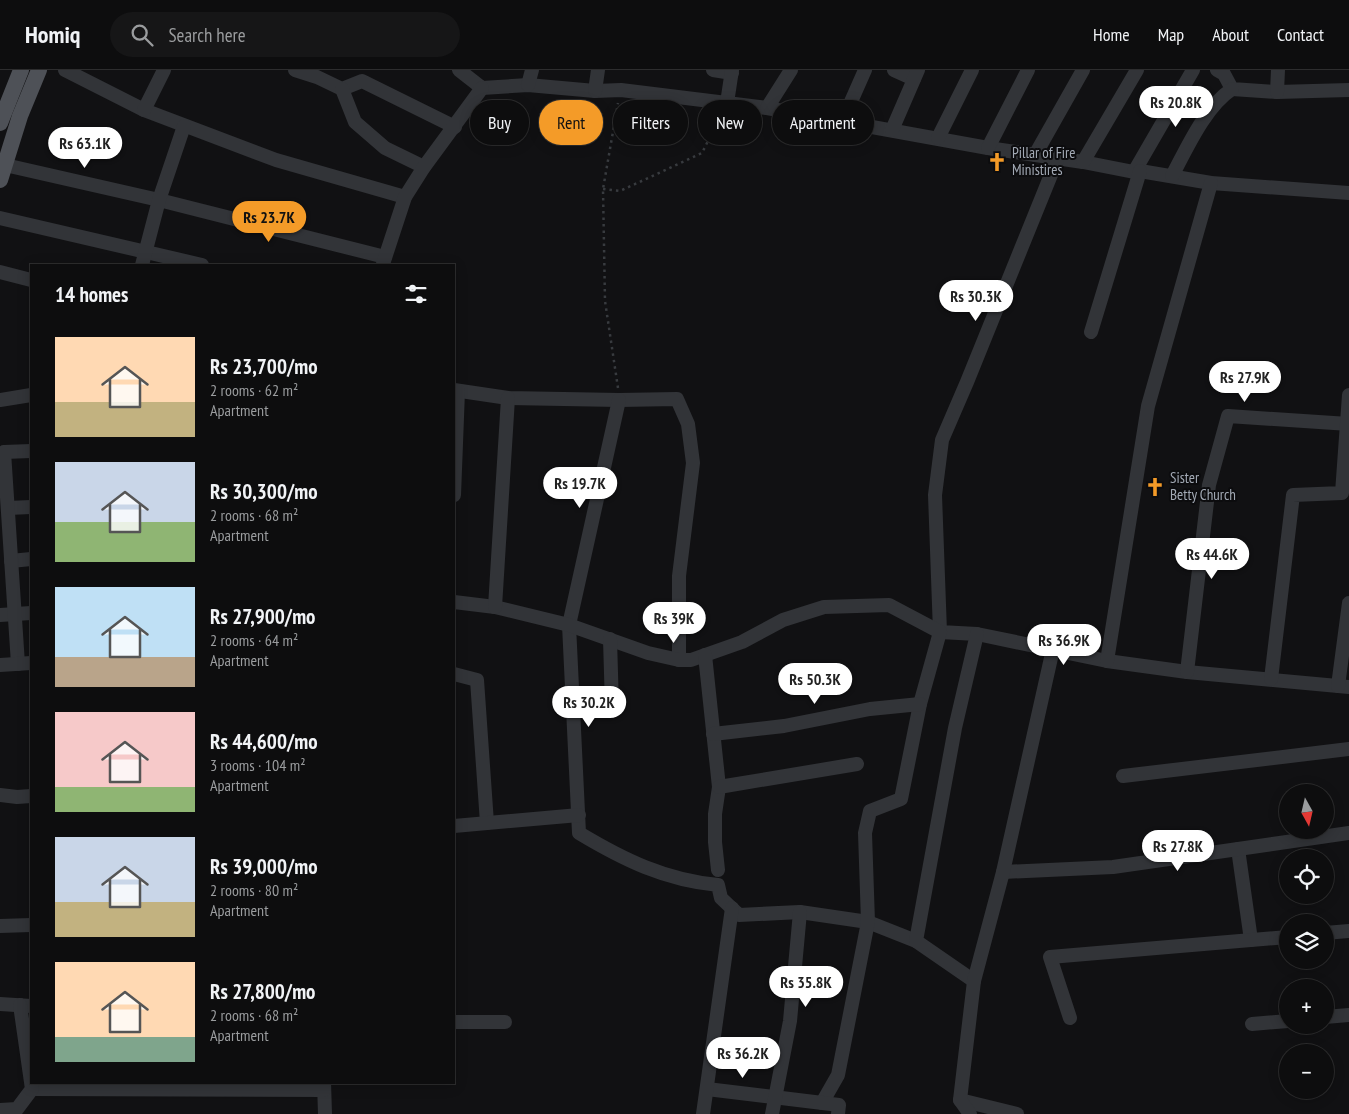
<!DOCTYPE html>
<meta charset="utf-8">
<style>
:root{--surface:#0d0d0e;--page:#161617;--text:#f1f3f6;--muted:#9a9c9e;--line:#2d2d2e;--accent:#f49b28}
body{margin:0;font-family:"PT Sans Narrow",sans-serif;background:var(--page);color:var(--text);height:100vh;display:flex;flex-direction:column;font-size:19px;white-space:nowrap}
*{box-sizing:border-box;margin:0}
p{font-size:16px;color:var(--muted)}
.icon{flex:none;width:28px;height:28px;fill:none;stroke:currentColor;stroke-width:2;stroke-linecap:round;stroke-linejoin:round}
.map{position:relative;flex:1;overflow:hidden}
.side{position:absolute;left:30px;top:194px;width:425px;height:820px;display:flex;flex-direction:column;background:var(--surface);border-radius:0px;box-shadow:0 2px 12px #0003,0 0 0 1px var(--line)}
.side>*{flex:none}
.hud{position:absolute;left:470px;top:30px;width:475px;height:45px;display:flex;gap:10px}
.needle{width:32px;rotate:172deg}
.controls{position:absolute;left:1279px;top:714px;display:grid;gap:10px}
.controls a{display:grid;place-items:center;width:55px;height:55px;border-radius:50%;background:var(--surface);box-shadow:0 2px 12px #0003,0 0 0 1px var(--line);font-size:25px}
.price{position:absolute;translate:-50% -42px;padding:0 11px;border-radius:18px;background:#fff;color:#222;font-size:16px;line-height:32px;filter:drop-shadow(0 1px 2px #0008)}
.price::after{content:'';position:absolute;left:50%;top:30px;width:15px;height:11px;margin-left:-8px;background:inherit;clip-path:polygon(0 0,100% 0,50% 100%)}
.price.selected{background:var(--accent);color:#111}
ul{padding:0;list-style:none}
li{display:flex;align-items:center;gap:15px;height:125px;padding:0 25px}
li span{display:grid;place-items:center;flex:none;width:140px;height:100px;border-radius:0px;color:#555}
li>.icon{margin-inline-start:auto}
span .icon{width:60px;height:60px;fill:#fffc;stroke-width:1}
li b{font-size:21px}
h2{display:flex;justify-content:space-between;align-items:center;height:60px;padding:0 25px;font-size:21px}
.pill{padding:0 18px;border-radius:22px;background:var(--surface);box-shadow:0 2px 12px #0003,0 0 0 1px var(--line);font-size:18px;line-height:45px}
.pill.selected{background:var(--accent);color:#111}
header{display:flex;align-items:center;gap:30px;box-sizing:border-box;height:70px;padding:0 25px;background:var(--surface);border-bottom:1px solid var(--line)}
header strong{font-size:24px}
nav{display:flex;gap:28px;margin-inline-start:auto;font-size:18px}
.search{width:350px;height:45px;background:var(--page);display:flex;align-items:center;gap:12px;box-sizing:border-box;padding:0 18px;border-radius:28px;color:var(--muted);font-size:19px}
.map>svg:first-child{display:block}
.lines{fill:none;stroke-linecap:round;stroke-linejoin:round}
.path{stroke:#383b3f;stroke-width:2.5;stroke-dasharray:2.5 4;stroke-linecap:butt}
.minor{stroke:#323438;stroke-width:14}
.major{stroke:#4e5157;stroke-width:16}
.labels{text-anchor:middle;stroke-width:4;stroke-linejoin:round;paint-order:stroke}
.poi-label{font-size:15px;fill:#a2a9b4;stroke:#0c0c0e;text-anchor:start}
</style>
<header>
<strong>Homiq</strong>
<div class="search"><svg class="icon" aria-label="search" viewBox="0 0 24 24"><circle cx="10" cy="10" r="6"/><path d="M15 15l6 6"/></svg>Search here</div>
<nav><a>Home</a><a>Map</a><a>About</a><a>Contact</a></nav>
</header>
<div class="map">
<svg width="1349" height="1044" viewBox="0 0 1349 1044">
<rect width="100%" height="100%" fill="#111113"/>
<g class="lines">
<g class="path">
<polyline points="603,119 620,121 702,83 721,45"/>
<polyline points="618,318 605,231 603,119 618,33"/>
</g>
<g class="minor">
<polyline points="65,0 144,40 276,90 405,127"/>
<polyline points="295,0 317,7 342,19 362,11 455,57"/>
<polyline points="459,0 482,18 528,15 595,21 621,20 767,38 988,78 1083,92 1134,102 1140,101 1211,113 1349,123"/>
<polyline points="713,0 732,3"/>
<polyline points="894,0 914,9"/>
<polyline points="1217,0 1224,4 1232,19 1277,22 1349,20"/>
<polyline points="528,15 532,0"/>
<polyline points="342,19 355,52 385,78 424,97"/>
<polyline points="595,21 598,0"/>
<polyline points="1277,22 1278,0"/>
<polyline points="727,33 732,0"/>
<polyline points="767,38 791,0"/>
<polyline points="144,40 164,0"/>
<polyline points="842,52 865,0"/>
<polyline points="892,60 918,0"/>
<polyline points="938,68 972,0"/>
<polyline points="988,78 1028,0"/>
<polyline points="1035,85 1083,0"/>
<polyline points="1057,90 967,312 942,370 935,425 940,562 977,564 1107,591 1187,602 1349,617"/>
<polyline points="1083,92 1137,0"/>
<polyline points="5,95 159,130 385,187"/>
<polyline points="1134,102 1193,0"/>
<path d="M 1172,106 C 1187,78 1205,37 1232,19"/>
<polyline points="0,148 202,195"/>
<polyline points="383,194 405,127 424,97 482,18"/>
<polyline points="142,195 159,130 184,56"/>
<polyline points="0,202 31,210"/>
<polyline points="1091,262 1140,101"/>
<polyline points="454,320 508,328 619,330 677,329 688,354 693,393 679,506 679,590"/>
<polyline points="0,330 31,325"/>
<path d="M 619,330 L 569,555 L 579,763 C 624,790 665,810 718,815 L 721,828 L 739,845 L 800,842 L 868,852 L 916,871"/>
<polyline points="454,425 458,321"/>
<polyline points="8,438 31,437"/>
<polyline points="11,491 31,489"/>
<polyline points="454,532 495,537 569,555 648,583 679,590 691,590 742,572 783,550 824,537 889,535 940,562 920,634 901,729 870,741 865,763 868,852 838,1005 822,1033"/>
<polyline points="495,537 508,328"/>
<polyline points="0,545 31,543"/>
<polyline points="610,569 612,637"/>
<polyline points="705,585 719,717 715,744 715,772 718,800"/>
<polyline points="1107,591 1148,336 1211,113"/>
<polyline points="18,594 4,382 31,381"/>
<polyline points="0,595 31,593"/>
<polyline points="1187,602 1209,415 1228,346 1349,354"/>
<polyline points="454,604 477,610 487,753"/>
<polyline points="1271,609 1293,425 1342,423 1349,325"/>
<polyline points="1338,616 1349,533"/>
<polyline points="713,664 784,656 870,639 920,634"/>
<polyline points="1123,706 1349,679"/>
<polyline points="719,717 857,694"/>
<polyline points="0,725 17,727 31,726"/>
<polyline points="454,756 579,745"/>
<polyline points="1238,779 1251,870"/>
<polyline points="1003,802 1113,797 1349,763"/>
<polyline points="0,856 31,855"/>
<polyline points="1325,863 1349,861"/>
<polyline points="974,911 916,871 955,658 977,564"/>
<polyline points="0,934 31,936"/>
<polyline points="1325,947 1349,945"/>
<polyline points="1070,948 1050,887 1288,867"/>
<polyline points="454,952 505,952"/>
<polyline points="1252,954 1288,951"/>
<polyline points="324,1012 325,1044"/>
<polyline points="32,1019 324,1020"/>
<polyline points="707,1019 839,1035 838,1044"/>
<polyline points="960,1030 1017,1044"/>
<polyline points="0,1040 17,1039 32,1019 20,935"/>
<polyline points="703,1044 732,838"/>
<polyline points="772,1044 790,951 800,842"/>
<polyline points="970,1044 960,1030 974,911 1003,802 1053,579"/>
</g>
<g class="major">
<polyline points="0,53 21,0"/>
<polyline points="0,110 20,46 39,0"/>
</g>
</g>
<defs>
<g id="church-bare" transform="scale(1.5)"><path d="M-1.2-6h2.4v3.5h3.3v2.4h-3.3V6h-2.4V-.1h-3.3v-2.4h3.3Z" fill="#f49b28" stroke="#0c0c0e" stroke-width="2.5" paint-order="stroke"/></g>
</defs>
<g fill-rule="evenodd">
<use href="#church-bare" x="997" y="92"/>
<use href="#church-bare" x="1155" y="417"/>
</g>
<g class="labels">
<g class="poi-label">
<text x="1012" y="88">Pillar of Fire<tspan x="1012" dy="17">Ministires</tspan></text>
<text x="1170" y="413">Sister<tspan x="1170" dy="17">Betty Church</tspan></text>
</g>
</g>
</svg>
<div class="controls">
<a><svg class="needle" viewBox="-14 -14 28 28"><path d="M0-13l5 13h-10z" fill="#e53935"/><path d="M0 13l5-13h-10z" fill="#9a9c9e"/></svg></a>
<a><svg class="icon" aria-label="locate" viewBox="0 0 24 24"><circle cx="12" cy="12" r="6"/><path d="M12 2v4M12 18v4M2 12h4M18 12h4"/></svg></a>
<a><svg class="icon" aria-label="layers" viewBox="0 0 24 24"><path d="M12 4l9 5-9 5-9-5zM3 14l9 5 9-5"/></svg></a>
<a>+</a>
<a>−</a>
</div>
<b class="price" style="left:1176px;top:58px">Rs 20.8K</b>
<b class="price" style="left:85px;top:99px">Rs 63.1K</b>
<b class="price selected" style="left:269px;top:173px">Rs 23.7K</b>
<b class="price" style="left:976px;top:252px">Rs 30.3K</b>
<b class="price" style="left:1245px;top:333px">Rs 27.9K</b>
<b class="price" style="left:580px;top:439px">Rs 19.7K</b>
<b class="price" style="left:1212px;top:510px">Rs 44.6K</b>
<b class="price" style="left:674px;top:574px">Rs 39K</b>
<b class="price" style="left:1064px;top:596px">Rs 36.9K</b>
<b class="price" style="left:815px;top:635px">Rs 50.3K</b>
<b class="price" style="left:589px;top:658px">Rs 30.2K</b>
<b class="price" style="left:1178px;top:802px">Rs 27.8K</b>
<b class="price" style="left:806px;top:938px">Rs 35.8K</b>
<b class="price" style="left:743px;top:1009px">Rs 36.2K</b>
<div class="hud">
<a class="pill">Buy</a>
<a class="pill selected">Rent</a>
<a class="pill">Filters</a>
<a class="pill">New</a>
<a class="pill">Apartment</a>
</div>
<section class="side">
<h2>14 homes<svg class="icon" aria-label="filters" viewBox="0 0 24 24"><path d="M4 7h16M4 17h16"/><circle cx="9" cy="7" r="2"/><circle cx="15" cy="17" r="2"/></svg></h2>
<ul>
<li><span style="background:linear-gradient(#ffd9b3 65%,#c2b280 0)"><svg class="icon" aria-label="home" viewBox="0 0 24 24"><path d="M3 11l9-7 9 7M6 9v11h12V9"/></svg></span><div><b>Rs 23,700/mo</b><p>2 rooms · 62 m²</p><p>Apartment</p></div></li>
<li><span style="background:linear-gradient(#c9d6e8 60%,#8fb573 0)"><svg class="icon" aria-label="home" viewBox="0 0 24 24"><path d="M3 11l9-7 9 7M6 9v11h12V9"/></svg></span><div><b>Rs 30,300/mo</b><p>2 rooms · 68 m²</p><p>Apartment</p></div></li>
<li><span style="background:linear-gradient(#bfe0f5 70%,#b9a48a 0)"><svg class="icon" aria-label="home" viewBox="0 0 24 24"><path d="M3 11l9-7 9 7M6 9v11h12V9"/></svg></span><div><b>Rs 27,900/mo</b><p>2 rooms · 64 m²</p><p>Apartment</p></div></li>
<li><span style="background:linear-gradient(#f6c9c9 75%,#8fb573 0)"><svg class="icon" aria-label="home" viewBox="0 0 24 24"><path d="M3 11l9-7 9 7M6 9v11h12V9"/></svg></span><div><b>Rs 44,600/mo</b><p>3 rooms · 104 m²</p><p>Apartment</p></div></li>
<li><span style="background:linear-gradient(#c9d6e8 65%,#c2b280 0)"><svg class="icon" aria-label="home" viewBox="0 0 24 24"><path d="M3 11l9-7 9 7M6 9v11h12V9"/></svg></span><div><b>Rs 39,000/mo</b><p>2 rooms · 80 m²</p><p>Apartment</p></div></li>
<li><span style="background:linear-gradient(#ffd9b3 75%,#7fa58c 0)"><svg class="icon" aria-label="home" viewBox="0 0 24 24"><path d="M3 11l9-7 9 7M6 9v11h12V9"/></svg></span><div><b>Rs 27,800/mo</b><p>2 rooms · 68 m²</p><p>Apartment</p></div></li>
</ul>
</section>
</div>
